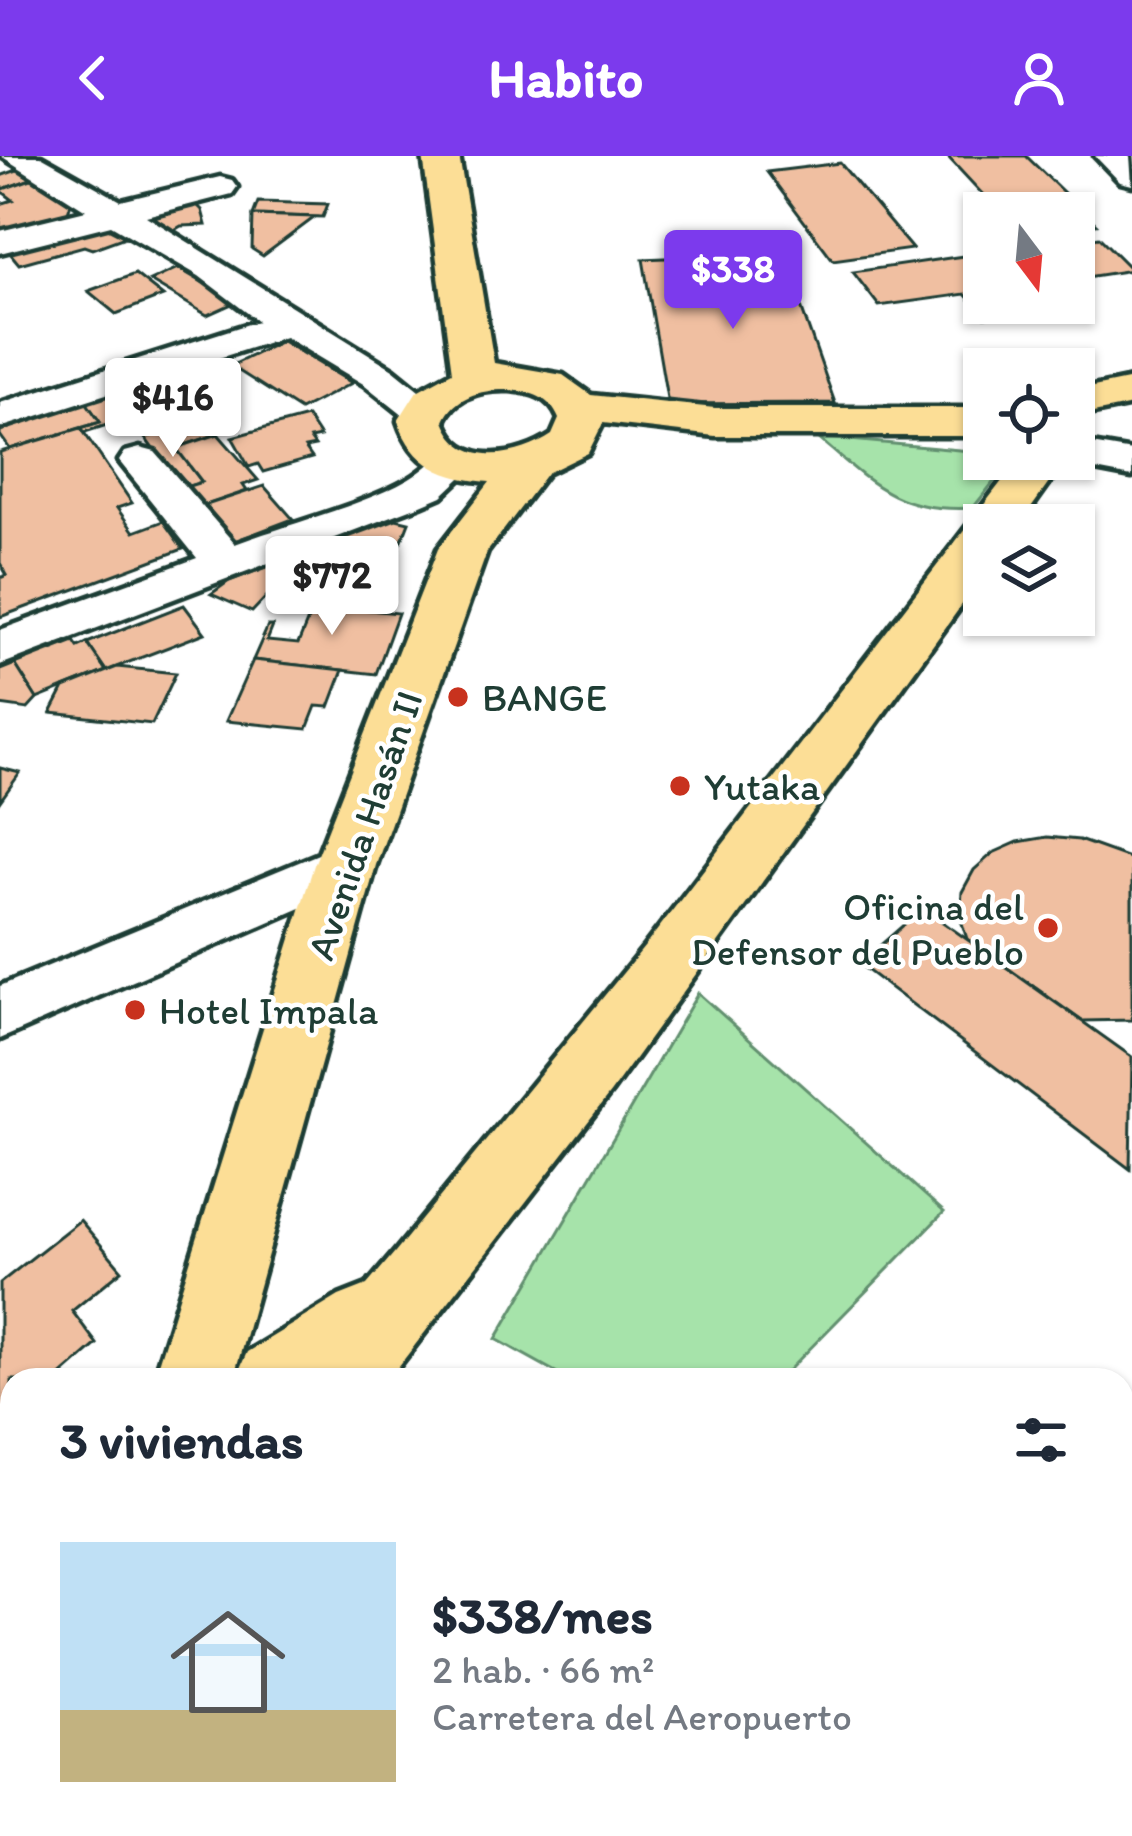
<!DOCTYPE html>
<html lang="es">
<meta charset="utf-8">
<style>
:root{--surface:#fff;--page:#f2f2f3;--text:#1f2937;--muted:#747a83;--line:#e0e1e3;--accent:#7c3aed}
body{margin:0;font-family:Itim,sans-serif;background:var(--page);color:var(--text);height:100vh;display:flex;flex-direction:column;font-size:45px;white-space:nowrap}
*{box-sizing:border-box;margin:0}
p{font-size:39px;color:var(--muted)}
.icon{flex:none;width:66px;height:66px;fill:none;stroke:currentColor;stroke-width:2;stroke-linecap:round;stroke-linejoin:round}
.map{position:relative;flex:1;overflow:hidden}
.details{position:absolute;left:0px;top:1212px;width:1134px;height:468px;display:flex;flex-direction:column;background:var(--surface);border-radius:36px 36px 0 0;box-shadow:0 3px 9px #0004}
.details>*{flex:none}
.needle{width:78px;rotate:164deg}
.controls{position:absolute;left:963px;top:36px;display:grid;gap:24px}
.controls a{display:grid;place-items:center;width:132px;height:132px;border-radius:0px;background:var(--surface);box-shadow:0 3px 9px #0004;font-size:60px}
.price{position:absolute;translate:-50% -102px;padding:0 27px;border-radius:12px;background:#fff;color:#222;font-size:39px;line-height:78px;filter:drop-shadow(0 3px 6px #0008)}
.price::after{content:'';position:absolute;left:50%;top:72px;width:36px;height:27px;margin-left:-18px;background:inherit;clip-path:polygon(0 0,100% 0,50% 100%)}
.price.selected{background:var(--accent);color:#fff}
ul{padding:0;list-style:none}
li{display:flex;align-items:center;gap:36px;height:300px;padding:0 60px}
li+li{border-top:3px solid var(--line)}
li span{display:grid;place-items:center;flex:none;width:336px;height:240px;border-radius:0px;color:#555}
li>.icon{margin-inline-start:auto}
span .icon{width:144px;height:144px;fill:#fffc;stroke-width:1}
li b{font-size:51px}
h2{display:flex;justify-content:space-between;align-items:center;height:144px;padding:0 60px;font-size:51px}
header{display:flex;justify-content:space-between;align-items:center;height:156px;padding:0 60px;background:var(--accent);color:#fff;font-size:54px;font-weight:700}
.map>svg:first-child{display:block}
.green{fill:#a6e3aa;stroke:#62906f;stroke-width:3}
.building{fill:#f0bfa1;stroke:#1f3d34;stroke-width:3}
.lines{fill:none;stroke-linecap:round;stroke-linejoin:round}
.minor-casing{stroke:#1f3d34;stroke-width:9}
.major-casing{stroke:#1f3d34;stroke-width:9}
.minor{fill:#fff;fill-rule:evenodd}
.major{fill:#fcde96;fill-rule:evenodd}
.poi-dot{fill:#c8321e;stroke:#fff;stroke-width:4.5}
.labels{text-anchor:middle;stroke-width:9;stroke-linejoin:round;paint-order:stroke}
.poi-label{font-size:39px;fill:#1f3d34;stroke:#fff;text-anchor:start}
.street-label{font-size:39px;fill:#1f3d34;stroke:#fff}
</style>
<header><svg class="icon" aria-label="back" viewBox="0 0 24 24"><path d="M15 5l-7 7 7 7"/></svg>Habito<svg class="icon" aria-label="person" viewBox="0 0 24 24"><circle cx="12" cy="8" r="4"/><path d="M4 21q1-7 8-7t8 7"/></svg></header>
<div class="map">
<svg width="1132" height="1680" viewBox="0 0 1132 1680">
<rect width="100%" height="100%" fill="#fff"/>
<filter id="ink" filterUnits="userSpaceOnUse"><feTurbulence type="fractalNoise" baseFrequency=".00833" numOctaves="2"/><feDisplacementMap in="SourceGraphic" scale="24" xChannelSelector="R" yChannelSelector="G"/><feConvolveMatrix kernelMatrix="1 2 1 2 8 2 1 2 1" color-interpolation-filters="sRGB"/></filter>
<g filter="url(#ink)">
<g class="green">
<path d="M 817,281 L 970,295 L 989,305 L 1000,318 L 973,352 C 897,357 871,327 817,281 Z"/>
<polygon points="698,837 944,1056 784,1219 788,1224 570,1224 496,1183"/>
<polygon points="1122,1525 1132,1534 1132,1680 855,1680 842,1668 1122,1668"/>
</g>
<g class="building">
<polygon points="947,0 1026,0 1096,68 1074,71 1074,57 1000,57"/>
<polygon points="840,7 912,93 833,104 767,16"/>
<polygon points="20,13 34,22 0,34 0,20"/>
<polygon points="34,22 71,47 68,56 0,74 0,48 13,44 0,34"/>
<polygon points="193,45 202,54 206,69 181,70 166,79 131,60"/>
<polygon points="258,46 328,48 323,61 253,59"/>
<polygon points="253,59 315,61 263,100 252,93"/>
<polygon points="96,66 125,81 92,93 84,90 19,108 5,91"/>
<polygon points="1099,81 1132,114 1074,123 1074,85"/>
<polygon points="782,97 835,247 668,248 643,103"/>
<polygon points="984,97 984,147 1071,149 985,161 965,138 879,150 853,116"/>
<polygon points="178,112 236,146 207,159 150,125"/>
<polygon points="135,118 163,140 116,158 88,135"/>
<polygon points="282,185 352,227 300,254 231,210"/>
<polygon points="171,219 206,263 145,282 129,262 85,276 81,272 100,266 86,246"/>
<polygon points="86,246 100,266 10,293 0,279 0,272"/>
<polygon points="307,261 320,281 310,283 315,290 305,292 312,302 263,316 258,308 249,311 232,281"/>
<polygon points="206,263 218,278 176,292 164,276"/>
<polygon points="81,272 132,347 117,352 134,376 163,365 183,393 0,461 0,422 7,419 0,407 0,296"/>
<polygon points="164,276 202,326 182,332 145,282"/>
<polygon points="218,278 258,324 243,329 247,335 197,352 182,332 202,326 176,292"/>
<polygon points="264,330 293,363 221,390 197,352"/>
<polygon points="396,363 409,366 375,454 322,448 337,411 297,425 282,405"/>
<polygon points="275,408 291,430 269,438 252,456 211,438 229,425"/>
<polygon points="276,444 398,457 376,518 253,504 268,470 273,470 267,485 298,488 310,459 272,454"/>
<polygon points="184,449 205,477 106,515 87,487"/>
<polygon points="74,485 78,491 87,487 106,515 37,543 15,508"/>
<polygon points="253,504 343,514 329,551 316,550 307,573 226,565"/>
<polygon points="15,508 37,543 28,553 0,549 0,514"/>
<polygon points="117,511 176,517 152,568 51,557 64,532"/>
<polygon points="0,612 20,617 0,645"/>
<polygon points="1047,681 1079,684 1132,703 1132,864 1082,865 967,783 960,761 962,736 974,714 993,697 1018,686"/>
<polygon points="923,752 1132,901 1130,1013 859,808"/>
<polygon points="80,1064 122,1114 72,1155 97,1188 56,1224 12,1224 12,1262 0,1273 0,1127"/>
<polygon points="448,1668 478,1668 492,1680 441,1680"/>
</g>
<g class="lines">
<g class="minor-casing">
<g id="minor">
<polygon points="1,0 41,0 121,45 220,21 232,24 237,31 232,38 146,60 393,213 445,255 439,264 424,267 409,264 365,229 285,181 0,272 0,247 258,165 199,120 111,69 0,97 0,75 86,54"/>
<polygon points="1095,0 1130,0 1132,29 1120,26"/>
<polygon points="1074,285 1132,295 1132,321 1059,307 1056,303 1074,303"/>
<path d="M 140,292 L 155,296 L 235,388 C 282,370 375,346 414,320 C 436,305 444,290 472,297 L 478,306 L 442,340 L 421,349 L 0,509 L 0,474 L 197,402 L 119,305 L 125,296 Z"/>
<polygon points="345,687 365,694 373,709 365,724 0,883 0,830"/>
<polygon points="12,1640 12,1668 92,1668 97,1680 6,1680 1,1668"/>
</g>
</g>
<g class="major-casing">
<g id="major">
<path d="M 423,0 L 459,0 L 494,207 L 563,219 L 591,239 L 715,252 L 984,252 L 984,280 L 715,280 L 603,267 L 588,297 L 547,317 L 487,396 L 376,709 L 233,1224 L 153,1224 L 314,709 L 438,393 L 490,326 C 445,323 413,310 398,265 L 417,235 L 452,216 ZM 510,234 C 532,236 550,241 559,263 L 552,279 C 517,302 461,312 444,265 C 455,239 484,233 510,234 Z"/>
<polygon points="1132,223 1132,249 1074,261 1074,235"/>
<polygon points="1019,303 1066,303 1019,369 984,369 984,418 611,936 388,1224 235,1224 247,1196 339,1140 367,1129 395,1096 645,790"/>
<polygon points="12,1538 12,1648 0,1653 0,1543"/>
</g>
</g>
<use href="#minor" class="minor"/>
<use href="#major" class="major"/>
</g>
</g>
<g class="poi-dot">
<circle cx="458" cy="541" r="12"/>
<circle cx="680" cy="630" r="12"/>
<circle cx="1048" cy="772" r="12"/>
<circle cx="135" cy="854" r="12"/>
</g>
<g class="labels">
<g class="poi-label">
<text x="482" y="555">BANGE</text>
<text x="704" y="644">Yutaka</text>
<text x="1024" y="764" text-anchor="end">Oficina del<tspan x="1024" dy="45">Defensor del Pueblo</tspan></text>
<text x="159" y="868">Hotel Impala</text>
</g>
<g class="street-label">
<text transform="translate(364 669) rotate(-71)" y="14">Avenida Hasán II</text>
</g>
</g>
</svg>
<div class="controls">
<a><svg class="needle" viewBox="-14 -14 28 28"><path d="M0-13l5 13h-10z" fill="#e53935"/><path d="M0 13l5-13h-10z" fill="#747a83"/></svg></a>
<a><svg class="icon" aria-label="locate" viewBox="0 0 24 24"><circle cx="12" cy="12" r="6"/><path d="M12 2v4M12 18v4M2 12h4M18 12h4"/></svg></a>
<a><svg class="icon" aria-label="layers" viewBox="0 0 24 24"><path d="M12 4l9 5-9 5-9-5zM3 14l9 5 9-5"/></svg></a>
</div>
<b class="price selected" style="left:733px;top:176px">$338</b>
<b class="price" style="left:173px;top:304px">$416</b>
<b class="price" style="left:332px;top:482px">$772</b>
<section class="details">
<h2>3 viviendas<svg class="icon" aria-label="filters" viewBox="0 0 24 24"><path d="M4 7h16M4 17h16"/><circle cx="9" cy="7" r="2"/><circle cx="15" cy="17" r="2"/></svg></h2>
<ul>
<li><span style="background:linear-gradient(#bfe0f5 70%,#c2b280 0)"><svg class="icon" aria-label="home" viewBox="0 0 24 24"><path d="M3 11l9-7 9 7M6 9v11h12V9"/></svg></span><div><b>$338/mes</b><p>2 hab. · 66 m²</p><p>Carretera del Aeropuerto</p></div></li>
</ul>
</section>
</div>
